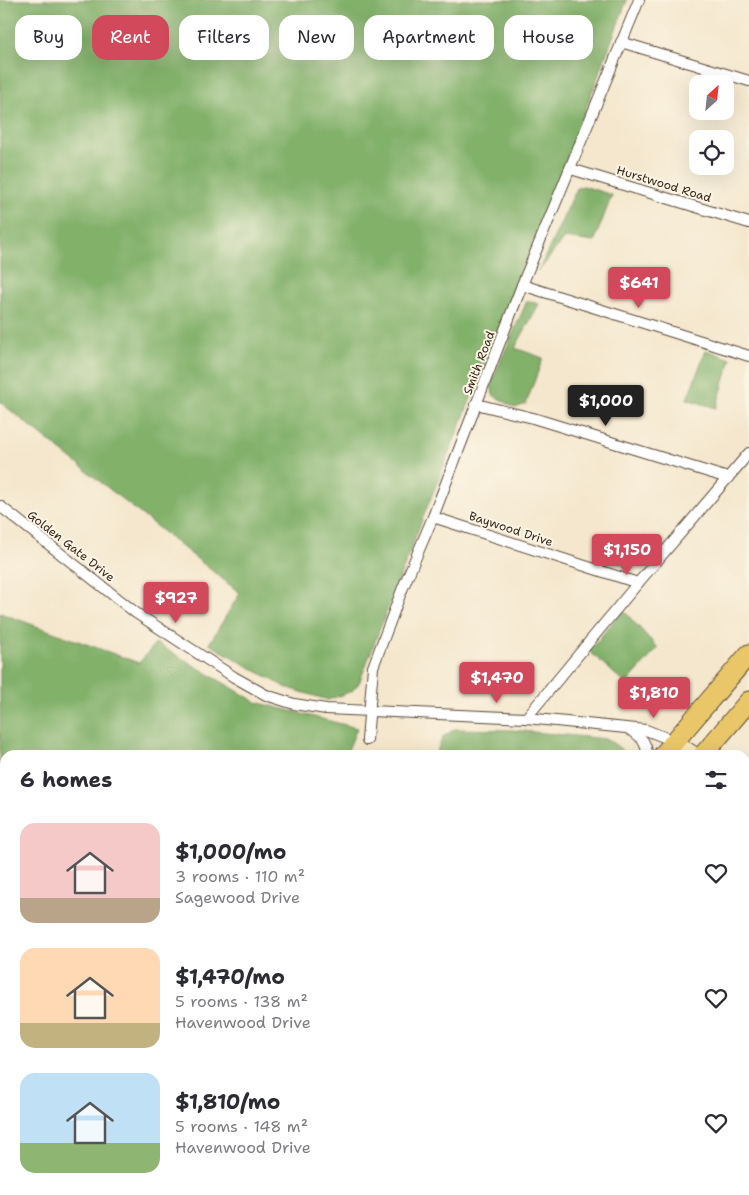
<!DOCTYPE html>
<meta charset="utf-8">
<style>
:root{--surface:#fff;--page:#f2f2f3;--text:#2b2b33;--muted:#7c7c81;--accent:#d1495b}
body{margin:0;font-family:"Shantell Sans",sans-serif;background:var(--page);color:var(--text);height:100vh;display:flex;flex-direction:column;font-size:19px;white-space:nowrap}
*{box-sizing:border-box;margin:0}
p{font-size:16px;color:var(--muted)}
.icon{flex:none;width:28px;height:28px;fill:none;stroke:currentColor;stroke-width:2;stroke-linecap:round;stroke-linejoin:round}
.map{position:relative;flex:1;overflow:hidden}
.side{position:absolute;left:0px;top:750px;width:750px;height:445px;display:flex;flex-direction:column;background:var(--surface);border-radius:15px 15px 0 0;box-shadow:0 5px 20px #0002}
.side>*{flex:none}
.banner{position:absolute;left:15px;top:15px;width:720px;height:45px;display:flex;gap:10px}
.needle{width:32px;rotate:27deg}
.tools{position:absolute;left:689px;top:75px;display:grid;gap:10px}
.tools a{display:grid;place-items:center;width:45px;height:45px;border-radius:10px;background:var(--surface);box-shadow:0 5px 20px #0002;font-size:25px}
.price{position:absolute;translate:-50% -42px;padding:0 11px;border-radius:5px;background:var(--accent);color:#fff;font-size:16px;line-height:32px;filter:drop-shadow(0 1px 2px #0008)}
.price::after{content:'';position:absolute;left:50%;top:30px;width:15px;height:11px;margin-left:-8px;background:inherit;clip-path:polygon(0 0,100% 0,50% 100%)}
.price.on{background:#222;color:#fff}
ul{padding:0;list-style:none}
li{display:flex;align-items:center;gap:15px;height:125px;padding:0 20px}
li span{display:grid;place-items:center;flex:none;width:140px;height:100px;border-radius:15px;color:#555}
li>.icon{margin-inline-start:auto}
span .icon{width:60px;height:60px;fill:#fffc;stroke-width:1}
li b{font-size:21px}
h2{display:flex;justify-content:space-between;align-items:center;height:60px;padding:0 20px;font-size:21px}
.pill{padding:0 18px;border-radius:15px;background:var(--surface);box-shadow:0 5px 20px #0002;font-size:18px;line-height:45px}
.pill.on{background:var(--accent);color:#fff}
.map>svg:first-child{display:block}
.forest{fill:#82b16a;stroke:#5e6e44}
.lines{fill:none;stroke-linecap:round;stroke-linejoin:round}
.street-casing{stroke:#574638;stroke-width:12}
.secondary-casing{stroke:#574638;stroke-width:17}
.highway-casing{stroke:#574638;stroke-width:21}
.street{stroke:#fff;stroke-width:10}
.secondary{stroke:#f6e9c3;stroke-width:15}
.highway{stroke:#e9c769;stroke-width:19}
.labels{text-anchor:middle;stroke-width:4;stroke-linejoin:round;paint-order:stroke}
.street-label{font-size:12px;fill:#3b2a1e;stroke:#fcf5e5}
</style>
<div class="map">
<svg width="749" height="1195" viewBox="0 0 749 1195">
<rect width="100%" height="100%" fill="#fcf5e5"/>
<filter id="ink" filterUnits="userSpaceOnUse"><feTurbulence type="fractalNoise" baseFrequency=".02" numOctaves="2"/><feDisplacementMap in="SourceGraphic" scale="10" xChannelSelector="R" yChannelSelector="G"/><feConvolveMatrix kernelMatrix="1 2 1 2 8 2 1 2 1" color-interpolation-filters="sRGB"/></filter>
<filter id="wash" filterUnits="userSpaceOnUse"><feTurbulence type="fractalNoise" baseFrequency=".0096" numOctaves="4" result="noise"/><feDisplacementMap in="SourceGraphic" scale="20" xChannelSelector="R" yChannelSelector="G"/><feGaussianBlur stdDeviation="1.12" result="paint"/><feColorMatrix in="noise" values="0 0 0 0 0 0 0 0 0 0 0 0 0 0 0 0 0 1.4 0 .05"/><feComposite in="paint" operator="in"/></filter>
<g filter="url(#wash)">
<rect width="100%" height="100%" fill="#f4e7cd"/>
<g class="forest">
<polygon points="0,0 627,0 556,187 422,520 359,683 352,691 328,700 285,687 209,644 240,593 0,402"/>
<polygon points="583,186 612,195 594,242 564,238 538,272 577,188"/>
<polygon points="527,301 539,304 515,348 543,358 526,404 515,408 493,395 491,383"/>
<polygon points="706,350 731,359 716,408 687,399"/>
<polygon points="623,610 658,648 626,684 589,651"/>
<polygon points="0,613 139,663 156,643 256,702 357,728 346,755 5,755 5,1190 191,1190 191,1195 0,1195"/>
<polygon points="455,729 512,730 607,739 621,749 622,755 435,755 443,737"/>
<polygon points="745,934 749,935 749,1032 745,1032"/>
<polygon points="419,1190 542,1190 539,1195 416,1195"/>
</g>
</g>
<g filter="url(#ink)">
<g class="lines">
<g class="street-casing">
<g id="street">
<polyline points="621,42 749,81"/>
<polyline points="571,169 749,223"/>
<polyline points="522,285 749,356"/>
<polyline points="476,404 533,418 728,478"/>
<polyline points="0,506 136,613 234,677 266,695 294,704 326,709 526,718 646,730 674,741"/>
<polyline points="433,517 638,583"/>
<polyline points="526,718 638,583 749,453"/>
<path d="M 630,730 C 640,735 647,743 647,755"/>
<polyline points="367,740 373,667 402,590 433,517 522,285 639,0"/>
<polyline points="745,1158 749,1158"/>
<polyline points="203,1195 205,1190"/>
<polyline points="547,1195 551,1190"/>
</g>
</g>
<g class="secondary-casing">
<g id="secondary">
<polyline points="674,741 695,755"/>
<polyline points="745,797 749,800"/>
<polyline points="745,1044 749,1044"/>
</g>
</g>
<g class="highway-casing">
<g id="highway">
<polyline points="663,755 749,654"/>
<polyline points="703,755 749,701"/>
<polyline points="358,1195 360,1190"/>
<polyline points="395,1195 398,1190"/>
</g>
</g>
<use href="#street" class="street"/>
<use href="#secondary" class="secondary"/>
<use href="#highway" class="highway"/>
</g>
</g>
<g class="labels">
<g class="street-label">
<text transform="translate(664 184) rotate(17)" y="4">Hurstwood Road</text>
<text transform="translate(479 363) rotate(-69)" y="4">Smith Road</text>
<text transform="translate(511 529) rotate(18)" y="4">Baywood Drive</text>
<text transform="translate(71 546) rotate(38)" y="4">Golden Gate Drive</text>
</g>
</g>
</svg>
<div class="tools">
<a><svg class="needle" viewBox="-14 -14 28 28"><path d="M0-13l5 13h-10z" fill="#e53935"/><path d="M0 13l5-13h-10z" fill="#7c7c81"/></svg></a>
<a><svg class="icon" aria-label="locate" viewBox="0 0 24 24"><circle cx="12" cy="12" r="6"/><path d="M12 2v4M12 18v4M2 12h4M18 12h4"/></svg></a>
</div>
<b class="price" style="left:639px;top:309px">$641</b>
<b class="price on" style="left:606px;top:427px">$1,000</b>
<b class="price" style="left:627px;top:576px">$1,150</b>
<b class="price" style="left:176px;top:624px">$927</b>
<b class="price" style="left:497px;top:704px">$1,470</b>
<b class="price" style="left:654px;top:719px">$1,810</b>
<div class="banner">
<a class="pill">Buy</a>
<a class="pill on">Rent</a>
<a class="pill">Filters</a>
<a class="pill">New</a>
<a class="pill">Apartment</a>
<a class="pill">House</a>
</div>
<section class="side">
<h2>6 homes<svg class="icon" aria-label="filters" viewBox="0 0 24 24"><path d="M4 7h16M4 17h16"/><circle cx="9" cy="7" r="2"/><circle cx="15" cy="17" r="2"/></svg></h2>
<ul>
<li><span style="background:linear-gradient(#f6c9c9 75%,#b9a48a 0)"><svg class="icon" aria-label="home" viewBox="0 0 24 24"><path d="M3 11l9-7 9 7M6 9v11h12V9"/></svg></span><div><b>$1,000/mo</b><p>3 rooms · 110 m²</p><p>Sagewood Drive</p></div><svg class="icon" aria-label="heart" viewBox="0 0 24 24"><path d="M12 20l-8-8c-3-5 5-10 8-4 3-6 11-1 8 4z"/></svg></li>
<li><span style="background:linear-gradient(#ffd9b3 75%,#c2b280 0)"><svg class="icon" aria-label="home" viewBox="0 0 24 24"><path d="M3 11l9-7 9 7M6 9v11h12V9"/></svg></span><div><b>$1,470/mo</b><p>5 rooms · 138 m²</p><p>Havenwood Drive</p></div><svg class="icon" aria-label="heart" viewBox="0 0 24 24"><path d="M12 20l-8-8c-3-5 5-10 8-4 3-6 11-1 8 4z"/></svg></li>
<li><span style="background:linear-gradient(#bfe0f5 70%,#8fb573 0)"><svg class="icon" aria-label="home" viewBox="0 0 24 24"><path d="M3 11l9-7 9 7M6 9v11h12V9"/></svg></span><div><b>$1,810/mo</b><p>5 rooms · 148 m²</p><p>Havenwood Drive</p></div><svg class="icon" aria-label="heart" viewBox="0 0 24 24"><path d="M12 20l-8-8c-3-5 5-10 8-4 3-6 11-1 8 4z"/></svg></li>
</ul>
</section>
</div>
